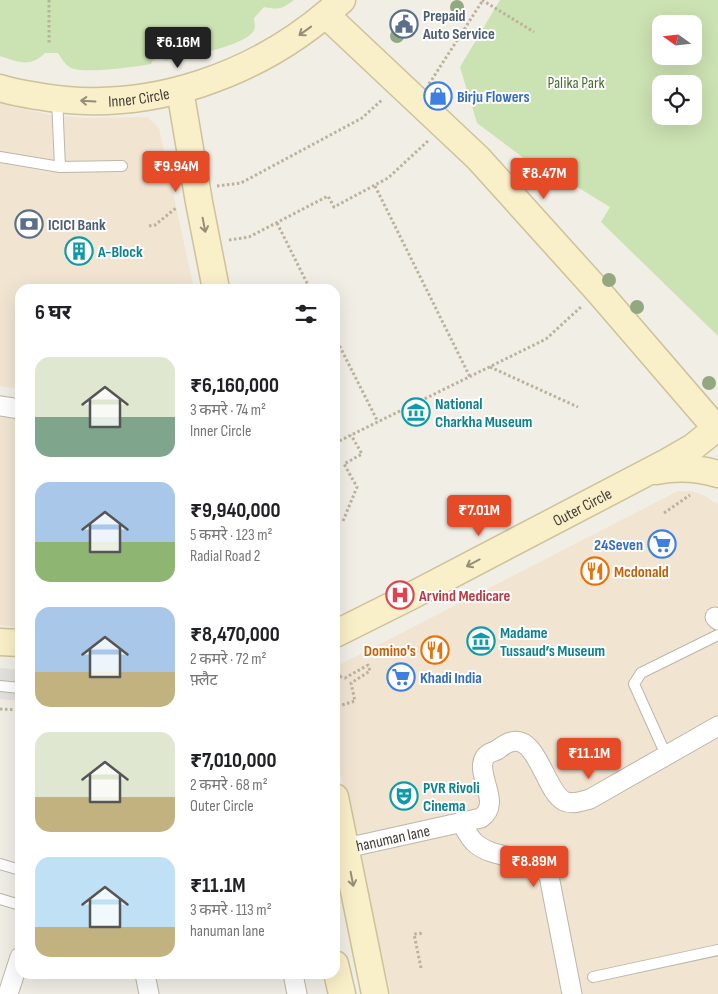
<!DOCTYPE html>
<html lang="hi">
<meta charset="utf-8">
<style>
:root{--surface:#fff;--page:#f2f2f2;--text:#202124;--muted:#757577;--accent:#e64b28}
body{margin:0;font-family:"Sofia Sans Condensed","Noto Sans Devanagari",sans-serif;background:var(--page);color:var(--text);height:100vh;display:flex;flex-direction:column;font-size:19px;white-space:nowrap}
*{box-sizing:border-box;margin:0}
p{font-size:16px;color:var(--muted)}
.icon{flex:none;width:28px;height:28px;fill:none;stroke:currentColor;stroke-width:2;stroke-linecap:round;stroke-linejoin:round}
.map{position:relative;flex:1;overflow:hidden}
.panel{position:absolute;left:15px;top:284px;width:325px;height:695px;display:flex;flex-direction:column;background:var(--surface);border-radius:15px;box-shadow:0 5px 20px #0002}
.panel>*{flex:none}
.needle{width:32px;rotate:285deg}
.fabs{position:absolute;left:652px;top:15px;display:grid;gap:10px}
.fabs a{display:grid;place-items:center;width:50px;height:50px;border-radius:10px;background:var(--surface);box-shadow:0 5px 20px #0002;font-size:25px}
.price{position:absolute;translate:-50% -42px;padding:0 11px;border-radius:5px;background:var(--accent);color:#fff;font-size:16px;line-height:32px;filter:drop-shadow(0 1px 2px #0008)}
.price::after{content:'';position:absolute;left:50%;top:30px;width:15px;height:11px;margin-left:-8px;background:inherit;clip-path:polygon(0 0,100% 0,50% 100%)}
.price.current{background:#222;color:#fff}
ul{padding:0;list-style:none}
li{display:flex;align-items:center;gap:15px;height:125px;padding:0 20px}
li span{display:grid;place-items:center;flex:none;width:140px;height:100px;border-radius:15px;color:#555}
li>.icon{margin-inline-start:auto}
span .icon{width:60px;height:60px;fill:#fffc;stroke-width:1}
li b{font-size:21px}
h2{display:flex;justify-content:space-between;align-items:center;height:60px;padding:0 20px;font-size:21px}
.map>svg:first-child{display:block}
.commercial{fill:#f1e5d2}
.green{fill:#cbe2b2;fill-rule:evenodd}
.parking{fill:#e2e1dd}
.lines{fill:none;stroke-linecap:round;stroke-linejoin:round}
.lane-casing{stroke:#bcb6a9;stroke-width:12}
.street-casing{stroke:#bcb6a9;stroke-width:21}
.secondary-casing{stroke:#cdc299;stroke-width:29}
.path{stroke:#bcb29c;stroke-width:3;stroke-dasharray:2.5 2.5;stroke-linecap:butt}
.lane{stroke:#fff;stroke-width:10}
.street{stroke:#fff;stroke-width:19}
.secondary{stroke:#f9efc8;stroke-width:26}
.tree{fill:#92a881}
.oneway{stroke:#958e78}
.labels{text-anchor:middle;stroke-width:4;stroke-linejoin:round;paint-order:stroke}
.service-label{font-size:16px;font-weight:bold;fill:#4e5e75;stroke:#fff;text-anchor:start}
.park-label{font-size:16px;fill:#456f2f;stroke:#fff}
.street-label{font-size:16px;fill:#433e36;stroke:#fff}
.shop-label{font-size:16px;font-weight:bold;fill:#366cbe;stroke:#fff;text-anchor:start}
.culture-label{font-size:16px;font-weight:bold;fill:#0d838f;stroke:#fff;text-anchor:start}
.food-label{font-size:16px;font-weight:bold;fill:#c56008;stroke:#fff;text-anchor:start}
.health-label{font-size:16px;font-weight:bold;fill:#be3a42;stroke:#fff;text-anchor:start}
</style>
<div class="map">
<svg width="718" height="994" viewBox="0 0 718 994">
<rect width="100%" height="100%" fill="#f1eee6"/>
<g class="commercial">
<polygon points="0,104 52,115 86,118 147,117 159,128 194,289 20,289 20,389 0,386"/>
<polygon points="0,417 20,419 20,628 0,625"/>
<polygon points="678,491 692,491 705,496 718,504 718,994 391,994 335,751 335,667"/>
</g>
<g class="green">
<path d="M 0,0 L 294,0 C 282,9 279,10 264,7 L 254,18 C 254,22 256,26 254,30 C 247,46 184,57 166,61 L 161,59 L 153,60 L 151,64 C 134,67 90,73 74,69 C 66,67 62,59 58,53 L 45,53 C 30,68 19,62 0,56 Z"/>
<path d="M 500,0 L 718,0 L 718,336 L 601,222 L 610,207 L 569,182 L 574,173 L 555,161 L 546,175 L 477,123 L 460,67 ZM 661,24 L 694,24 L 694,56 L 661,56 ZM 661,84 L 694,84 L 694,116 L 661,116 Z"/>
</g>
<polygon class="parking" points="0,668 20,670 20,701 0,699"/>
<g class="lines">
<g class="lane-casing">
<g id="lane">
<polyline points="0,157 60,167 57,99"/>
<polyline points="60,167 122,166"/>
<polyline points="0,686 20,688"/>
<polyline points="666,755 634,684 641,673 718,635"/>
<polyline points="0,864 20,870"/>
<polyline points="0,899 20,905"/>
<polyline points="593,977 718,950"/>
</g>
</g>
<g class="street-casing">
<g id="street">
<polyline points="0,406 20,409"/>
<polyline points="715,617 718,620"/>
<path d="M 461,822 C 465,829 469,837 474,842 C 495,862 532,852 549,876 L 572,994"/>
<path id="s1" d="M 346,848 L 481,818 C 503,803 474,774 485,757 C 487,753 493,752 497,750 C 501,747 506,743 511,742 C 537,734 545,791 564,801 C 572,805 582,801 590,799 L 718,726"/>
<polyline points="145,974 149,994"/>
<polyline points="293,974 297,994"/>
<polyline points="8,994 20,957"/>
</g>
</g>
<g class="secondary-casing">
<g id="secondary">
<polyline points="326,15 478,158 598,291 716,428"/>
<path id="s2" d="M 0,88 C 12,92 25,94 37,96 C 148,116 261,75 342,0"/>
<polyline points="180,90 199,202 216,289"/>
<path d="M 656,471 C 676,467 698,468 718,474"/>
<path id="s3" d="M 335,634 L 409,597 L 667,462 L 693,447 L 718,427"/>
<polyline points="0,642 20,643"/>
<polyline points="335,797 375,994"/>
<polyline points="335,964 342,994"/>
</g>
</g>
<g class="path">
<polyline points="49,0 49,44"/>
<polyline points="482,0 534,32"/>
<polyline points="429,84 483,0"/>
<polyline points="217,186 241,183 362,118 383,99"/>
<polyline points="375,186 470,377"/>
<polyline points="277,223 310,289"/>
<polyline points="149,226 155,225 176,208"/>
<polyline points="229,240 249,237 328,196 334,207 388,178 429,140"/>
<polyline points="335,337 378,422"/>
<polyline points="490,367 578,407"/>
<polyline points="335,443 546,339 582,306"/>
<polyline points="664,513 690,495"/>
<polyline points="343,521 357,487 344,464 362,454 351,435"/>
<polyline points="335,675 345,678 368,665 370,671 351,683 355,701 339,706"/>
<polyline points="0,709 20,710"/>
<polyline points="421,968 414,934 424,933"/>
</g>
<use href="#lane" class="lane"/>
<use href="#street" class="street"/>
<use href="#secondary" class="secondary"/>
</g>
<g class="tree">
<circle cx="457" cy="7" r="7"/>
<circle cx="397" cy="36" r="7"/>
<circle cx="609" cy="280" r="7"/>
<circle cx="637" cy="307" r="7"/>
<circle cx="709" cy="383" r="7"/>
</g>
<defs><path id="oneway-shaft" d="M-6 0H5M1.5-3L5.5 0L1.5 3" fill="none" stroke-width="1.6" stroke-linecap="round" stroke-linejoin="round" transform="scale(1.25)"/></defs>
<g class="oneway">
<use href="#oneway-shaft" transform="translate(305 31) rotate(144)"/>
<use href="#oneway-shaft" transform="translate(88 101) rotate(-177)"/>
<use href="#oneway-shaft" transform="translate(204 225) rotate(79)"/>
<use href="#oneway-shaft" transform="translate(473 563) rotate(152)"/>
<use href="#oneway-shaft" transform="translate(352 879) rotate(79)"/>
</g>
<defs>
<g id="civic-ring" transform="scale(1.4375)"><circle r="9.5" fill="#fff" stroke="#5c6f8a" stroke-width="1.5"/><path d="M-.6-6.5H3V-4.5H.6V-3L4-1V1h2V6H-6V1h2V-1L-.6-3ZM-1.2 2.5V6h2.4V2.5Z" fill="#5c6f8a"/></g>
<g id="shop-ring" transform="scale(1.4375)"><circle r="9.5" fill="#fff" stroke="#3f7fe0" stroke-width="1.5"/><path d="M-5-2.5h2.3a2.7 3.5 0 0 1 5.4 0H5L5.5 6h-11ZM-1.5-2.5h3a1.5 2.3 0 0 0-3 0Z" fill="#3f7fe0"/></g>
<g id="bank-ring" transform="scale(1.4375)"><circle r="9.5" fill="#fff" stroke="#5c6f8a" stroke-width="1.5"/><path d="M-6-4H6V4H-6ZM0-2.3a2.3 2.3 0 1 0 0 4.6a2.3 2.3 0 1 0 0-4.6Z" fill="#5c6f8a"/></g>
<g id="building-ring" transform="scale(1.4375)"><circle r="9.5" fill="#fff" stroke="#0f9aa8" stroke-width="1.5"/><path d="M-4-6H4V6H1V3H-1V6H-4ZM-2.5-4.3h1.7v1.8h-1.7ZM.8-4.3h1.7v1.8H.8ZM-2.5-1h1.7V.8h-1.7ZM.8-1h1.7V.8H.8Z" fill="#0f9aa8"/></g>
<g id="museum-ring" transform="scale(1.4375)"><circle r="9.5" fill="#fff" stroke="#0f9aa8" stroke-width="1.5"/><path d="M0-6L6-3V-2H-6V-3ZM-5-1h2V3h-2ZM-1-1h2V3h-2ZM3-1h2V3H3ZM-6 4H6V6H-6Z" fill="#0f9aa8"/></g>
<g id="supermarket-ring" transform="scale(1.4375)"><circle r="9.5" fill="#fff" stroke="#3f7fe0" stroke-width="1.5"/><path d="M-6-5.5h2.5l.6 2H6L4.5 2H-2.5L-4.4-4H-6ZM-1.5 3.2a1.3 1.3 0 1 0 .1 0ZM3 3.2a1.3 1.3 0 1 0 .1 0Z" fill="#3f7fe0"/></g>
<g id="restaurant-ring" transform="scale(1.4375)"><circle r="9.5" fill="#fff" stroke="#e8710a" stroke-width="1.5"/><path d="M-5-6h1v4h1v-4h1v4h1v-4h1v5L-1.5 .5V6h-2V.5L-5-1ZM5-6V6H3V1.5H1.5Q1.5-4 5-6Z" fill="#e8710a"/></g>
<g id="hospital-ring" transform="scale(1.4375)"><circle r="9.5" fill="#fff" stroke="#e0444e" stroke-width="1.5"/><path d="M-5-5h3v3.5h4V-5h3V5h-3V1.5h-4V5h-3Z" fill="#e0444e"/></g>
<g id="theatre-ring" transform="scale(1.4375)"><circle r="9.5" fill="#fff" stroke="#0f9aa8" stroke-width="1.5"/><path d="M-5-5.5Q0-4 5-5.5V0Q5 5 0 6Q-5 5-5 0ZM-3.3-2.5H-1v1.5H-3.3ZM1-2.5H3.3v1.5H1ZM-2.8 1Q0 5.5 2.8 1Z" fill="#0f9aa8"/></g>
</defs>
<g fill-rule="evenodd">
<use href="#civic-ring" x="404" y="24"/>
<use href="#shop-ring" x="438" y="96"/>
<use href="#bank-ring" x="29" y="224"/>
<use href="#building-ring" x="79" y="251"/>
<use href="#museum-ring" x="416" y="412"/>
<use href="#supermarket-ring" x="662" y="544"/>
<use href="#restaurant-ring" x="595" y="571"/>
<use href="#hospital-ring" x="400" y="595"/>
<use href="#museum-ring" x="481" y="641"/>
<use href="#restaurant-ring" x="435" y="650"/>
<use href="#supermarket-ring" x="401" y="677"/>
<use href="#theatre-ring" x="404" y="796"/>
</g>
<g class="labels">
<g class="service-label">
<text x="423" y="21">Prepaid<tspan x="423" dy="18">Auto Service</tspan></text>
<text x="48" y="230">ICICI Bank</text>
</g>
<g class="park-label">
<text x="576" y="88">Palika Park</text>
</g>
<g class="street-label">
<text dy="6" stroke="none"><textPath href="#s2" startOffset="140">Inner Circle</textPath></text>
<text dy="6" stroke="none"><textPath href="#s3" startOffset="278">Outer Circle</textPath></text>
<text dy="6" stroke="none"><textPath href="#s1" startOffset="48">hanuman lane</textPath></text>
</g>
<g class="shop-label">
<text x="457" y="102">Birju Flowers</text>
<text x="643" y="550" text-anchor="end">24Seven</text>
<text x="420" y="683">Khadi India</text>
</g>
<g class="culture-label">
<text x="98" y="257">A-Block</text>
<text x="435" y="409">National<tspan x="435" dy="18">Charkha Museum</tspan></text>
<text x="500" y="638">Madame<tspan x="500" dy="18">Tussaud’s Museum</tspan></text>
<text x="423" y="793">PVR Rivoli<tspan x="423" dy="18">Cinema</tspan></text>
</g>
<g class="food-label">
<text x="614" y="577">Mcdonald</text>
<text x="416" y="656" text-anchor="end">Domino's</text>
</g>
<g class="health-label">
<text x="419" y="601">Arvind Medicare</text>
</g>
</g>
</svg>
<div class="fabs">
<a><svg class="needle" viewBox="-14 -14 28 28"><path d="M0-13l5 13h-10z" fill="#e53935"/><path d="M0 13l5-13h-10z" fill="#757577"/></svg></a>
<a><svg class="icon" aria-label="locate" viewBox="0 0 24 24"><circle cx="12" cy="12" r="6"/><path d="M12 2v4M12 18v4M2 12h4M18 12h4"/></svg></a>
</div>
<b class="price current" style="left:178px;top:69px">₹6.16M</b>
<b class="price" style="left:176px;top:193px">₹9.94M</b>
<b class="price" style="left:544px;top:200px">₹8.47M</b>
<b class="price" style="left:479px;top:537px">₹7.01M</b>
<b class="price" style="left:589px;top:780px">₹11.1M</b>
<b class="price" style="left:534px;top:888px">₹8.89M</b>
<section class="panel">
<h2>6 घर<svg class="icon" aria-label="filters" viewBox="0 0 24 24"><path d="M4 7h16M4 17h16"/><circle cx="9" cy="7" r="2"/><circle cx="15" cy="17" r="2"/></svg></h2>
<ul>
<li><span style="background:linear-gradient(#dfe7d0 60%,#7fa58c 0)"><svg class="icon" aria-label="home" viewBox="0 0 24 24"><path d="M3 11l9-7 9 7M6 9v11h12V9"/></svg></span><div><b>₹6,160,000</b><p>3 कमरे · 74 m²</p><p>Inner Circle</p></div></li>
<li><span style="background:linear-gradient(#a9c7e8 60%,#8fb573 0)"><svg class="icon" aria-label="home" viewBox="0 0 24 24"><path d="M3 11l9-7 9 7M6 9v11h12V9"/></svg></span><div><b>₹9,940,000</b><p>5 कमरे · 123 m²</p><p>Radial Road 2</p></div></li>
<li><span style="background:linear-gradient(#a9c7e8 65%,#c2b280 0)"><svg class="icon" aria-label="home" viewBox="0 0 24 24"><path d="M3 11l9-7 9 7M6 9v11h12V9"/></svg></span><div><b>₹8,470,000</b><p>2 कमरे · 72 m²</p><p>फ़्लैट</p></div></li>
<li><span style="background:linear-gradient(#dfe7d0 65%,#c2b280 0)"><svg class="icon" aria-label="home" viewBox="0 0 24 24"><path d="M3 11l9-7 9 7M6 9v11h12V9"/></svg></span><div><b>₹7,010,000</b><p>2 कमरे · 68 m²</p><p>Outer Circle</p></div></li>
<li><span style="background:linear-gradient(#bfe0f5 70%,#c2b280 0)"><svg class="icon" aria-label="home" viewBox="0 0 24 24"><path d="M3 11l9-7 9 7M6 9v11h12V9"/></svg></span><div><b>₹11.1M</b><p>3 कमरे · 113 m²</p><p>hanuman lane</p></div></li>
</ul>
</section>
</div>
